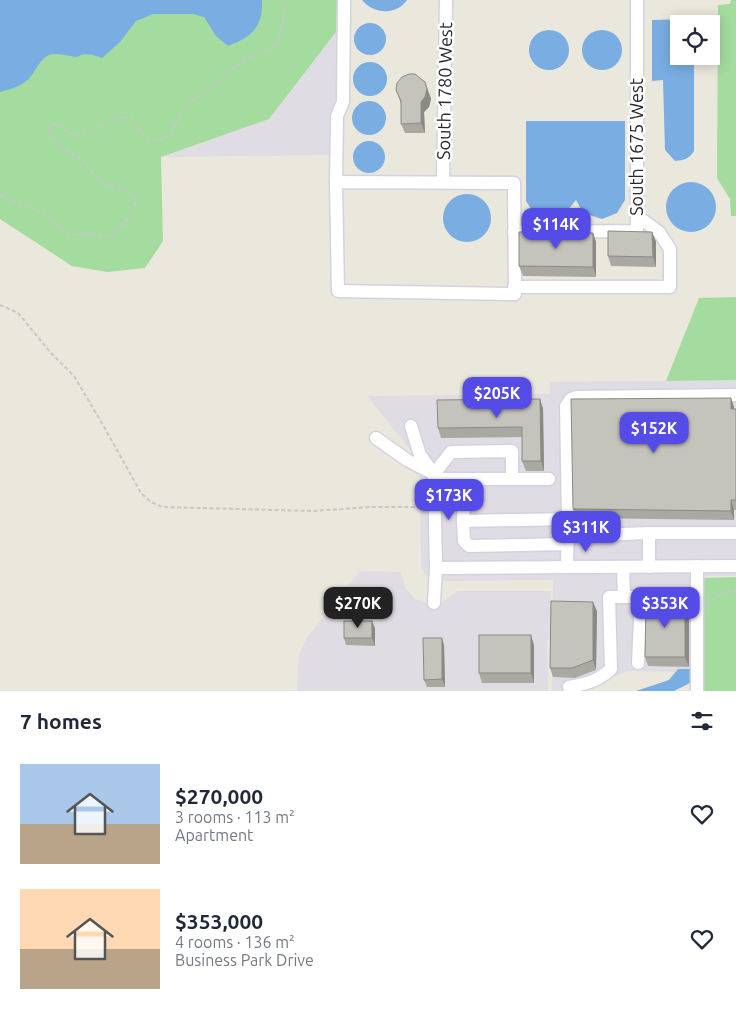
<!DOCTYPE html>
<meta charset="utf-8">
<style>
:root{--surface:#fff;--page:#f2f2f3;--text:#1f2937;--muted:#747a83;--accent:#554ce7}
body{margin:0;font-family:Ubuntu,sans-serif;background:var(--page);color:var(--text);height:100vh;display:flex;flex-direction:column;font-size:19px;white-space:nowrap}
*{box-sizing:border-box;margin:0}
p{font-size:16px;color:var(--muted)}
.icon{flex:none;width:28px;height:28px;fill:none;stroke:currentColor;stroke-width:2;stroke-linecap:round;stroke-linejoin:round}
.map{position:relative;height:691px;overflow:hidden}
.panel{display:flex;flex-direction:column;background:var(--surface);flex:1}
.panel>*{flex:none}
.tools{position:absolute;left:670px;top:15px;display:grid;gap:10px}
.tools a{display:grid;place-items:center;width:50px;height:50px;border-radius:0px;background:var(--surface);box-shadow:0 2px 12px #0003;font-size:25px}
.price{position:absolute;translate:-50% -42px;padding:0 11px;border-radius:10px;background:var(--accent);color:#fff;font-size:16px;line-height:32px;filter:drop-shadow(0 1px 2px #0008)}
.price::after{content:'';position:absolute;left:50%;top:30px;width:15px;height:11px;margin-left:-8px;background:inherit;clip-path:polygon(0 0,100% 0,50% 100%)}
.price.current{background:#222;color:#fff}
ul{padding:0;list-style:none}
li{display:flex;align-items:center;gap:15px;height:125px;padding:0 20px}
li span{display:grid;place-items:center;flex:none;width:140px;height:100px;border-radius:0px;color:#555}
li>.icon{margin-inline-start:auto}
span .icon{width:60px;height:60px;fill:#fffc;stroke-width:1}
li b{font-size:21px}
h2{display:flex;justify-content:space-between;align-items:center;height:60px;padding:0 20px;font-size:21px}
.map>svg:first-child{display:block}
.industrial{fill:#e0dce3}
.green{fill:#a4db9e}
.water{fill:#7aade2}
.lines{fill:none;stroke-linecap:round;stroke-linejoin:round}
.minor-casing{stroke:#d3d2e0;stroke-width:15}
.path{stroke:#c7c7c7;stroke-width:2;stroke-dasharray:4 2.5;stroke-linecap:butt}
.minor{stroke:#fff;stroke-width:12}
.wall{fill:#a9a9a2}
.shaded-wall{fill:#8a8984}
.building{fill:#c5c4bc;stroke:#8a8984}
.labels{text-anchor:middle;stroke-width:5;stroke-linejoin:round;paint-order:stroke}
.street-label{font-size:18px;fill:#292929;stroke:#fff}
</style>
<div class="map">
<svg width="736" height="691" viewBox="0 0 736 691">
<rect width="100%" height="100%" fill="#eae7dc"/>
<g class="industrial">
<polygon points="336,32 336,98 329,116 329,155 161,157 269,119"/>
<polygon points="736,380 736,576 697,576 697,672 628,671 579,691 552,691 553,580 430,581 421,568 420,462 367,396 550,394 550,382"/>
<polygon points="360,571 401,572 405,587 415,599 426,603 441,603 458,591 551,591 551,639 547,640 548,691 297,691 299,655 306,639"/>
</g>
<g class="green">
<polygon points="0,0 337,0 336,32 269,119 161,157 163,241 145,268 107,272 72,266 0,219"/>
<polygon points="731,0 736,0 736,216 731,216 730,199 717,178 718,5 730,4"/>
<polygon points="736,297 736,380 666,381 699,298"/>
<polygon points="736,577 736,691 699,691 701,578"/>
</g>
<g class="water">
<path d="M 0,0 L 262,0 C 263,27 252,37 228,46 L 216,36 L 204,17 L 193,14 L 153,14 L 136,21 L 120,42 L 102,58 C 94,55 85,52 77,57 C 68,56 58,52 49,55 C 40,59 37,69 31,76 C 23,86 12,89 0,92 Z"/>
<path d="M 362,0 L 407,0 C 396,16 373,14 362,0 Z"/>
<path d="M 694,19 L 694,24 L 679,24 L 679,56 L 694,56 L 694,151 C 689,159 684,160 675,161 L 665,150 L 663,80 L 652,81 L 652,20 Z"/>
<circle cx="370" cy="39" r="16"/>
<circle cx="602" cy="50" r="20"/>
<circle cx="549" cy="50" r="20"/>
<circle cx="370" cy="79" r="17"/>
<circle cx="369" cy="118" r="17"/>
<polygon points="526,121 625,121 625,200 617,213 602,219 583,213 576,200 567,211 552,220 533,212 526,201"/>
<circle cx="369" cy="157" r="16"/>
<circle cx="691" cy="207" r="25"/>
<circle cx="467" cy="218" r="24"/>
<polygon points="678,669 694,669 692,682 674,691 636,691 669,680"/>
</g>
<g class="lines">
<g class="minor-casing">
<g id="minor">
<polygon points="336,182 514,183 515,294 338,291"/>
<polyline points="336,182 337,116 343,102 344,0"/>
<polyline points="443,182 446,0"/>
<polyline points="514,232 637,231 637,0"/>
<polyline points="514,287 670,287 670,249 659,232 637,216"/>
<polyline points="411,426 420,455 431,470"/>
<polyline points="376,438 407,460 434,474"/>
<polyline points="434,474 451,452 512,451 512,479"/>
<polyline points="435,479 549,479"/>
<path d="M 435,501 C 442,501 461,498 463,507 C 464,511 463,517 463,521"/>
<polyline points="568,519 566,406 571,399 576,397 736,395"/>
<polyline points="649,533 736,533"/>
<polyline points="598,535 649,533 649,567"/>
<polyline points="567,567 568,519 463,521 464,541 469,546 568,544"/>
<polyline points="623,567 624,597 641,597 638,663"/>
<polyline points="436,568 736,566"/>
<polyline points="434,603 436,568 434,474"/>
<path d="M 569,687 C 586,684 598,681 611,669 L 609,597 L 624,597"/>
<polyline points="697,691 697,566"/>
</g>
</g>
<g class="path">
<path d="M 0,195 L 45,214 L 70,235 L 76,235 L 91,233 L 99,236 L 109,237 L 119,229 L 133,214 L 135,206 L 134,197 L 130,191 C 121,187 111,187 104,183 C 94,178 91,167 82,160 C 69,151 55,145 49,129 L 51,123 C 63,125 67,135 78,135 C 95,136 109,118 124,117 C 141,116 136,144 159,140 C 177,137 175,116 186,105 C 194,97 205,92 214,85 C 221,80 227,73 234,68 C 247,57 263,51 278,44 L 285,8 L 290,0"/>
<polyline points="0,305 18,313 51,353 74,376 103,425 141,493 151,502 162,507 314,511 370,507 425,507"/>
<path d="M 708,607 C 714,594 723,591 736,591"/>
</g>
<use href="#minor" class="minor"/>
</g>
<g class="wall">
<polygon points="425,82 431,99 429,107 424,112 425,133 405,133 401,124 401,104 396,90"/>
<polygon points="652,232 656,242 656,267 611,266 608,256"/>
<polygon points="593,233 596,242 596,277 523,276 519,266"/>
<polygon points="731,398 734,409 736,409 736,510 734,510 734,520 576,518 573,509"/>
<polygon points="540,399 543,409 544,471 526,471 522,461 522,437 441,438 438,428"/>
<polygon points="685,600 689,610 689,667 648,666 645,657"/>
<polygon points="597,611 596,670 575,678 553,677 550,668"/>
<polygon points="375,628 375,646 346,645 344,638"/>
<polygon points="444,645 445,687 427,687 424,680"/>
<polygon points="534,645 534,683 482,683 479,673"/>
</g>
<g class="shaded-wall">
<polygon points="425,82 431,99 429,107 424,112 425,133 421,123 421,102"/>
<polygon points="652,232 656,242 656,267 653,257"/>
<polygon points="593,233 596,242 596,277 593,267"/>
<polygon points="731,398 734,407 734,418 731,409"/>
<polygon points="540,399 543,409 544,471 541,461"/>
<polygon points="731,500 734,510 734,520 731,511"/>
<polygon points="685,600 689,610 689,667 685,657"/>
<polygon points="593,602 597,611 596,670 593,660"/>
<polygon points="372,621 375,628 375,646 372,638"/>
<polygon points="531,635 534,645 534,683 531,673"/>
<polygon points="442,638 444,645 445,687 442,679"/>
</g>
<g class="building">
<polygon points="409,74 415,74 425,82 427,89 425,97 421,102 421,123 401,124 401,101 396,90 397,83 402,77"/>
<polygon points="608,231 652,232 653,257 608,256"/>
<polygon points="519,232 593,233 593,267 519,266"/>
<polygon points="731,398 731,409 736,409 736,500 731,500 731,511 573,509 571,399"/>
<polygon points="540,399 541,461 522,461 522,427 438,428 437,400"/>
<polygon points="646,600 685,600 685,657 645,657"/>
<polygon points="551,601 593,602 593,660 572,668 550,668"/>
<rect x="344" y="621" width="28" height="17"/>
<rect x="479" y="635" width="52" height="38"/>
<polygon points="423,638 442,638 442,679 424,680"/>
</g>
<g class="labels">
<g class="street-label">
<text transform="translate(445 91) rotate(-89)" y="6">South 1780 West</text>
<text transform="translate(637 147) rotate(-90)" y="6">South 1675 West</text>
</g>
</g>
</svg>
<div class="tools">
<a><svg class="icon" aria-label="locate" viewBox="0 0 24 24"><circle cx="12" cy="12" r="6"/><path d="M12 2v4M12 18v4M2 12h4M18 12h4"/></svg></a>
</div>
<b class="price" style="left:556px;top:250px">$114K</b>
<b class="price" style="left:497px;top:419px">$205K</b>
<b class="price" style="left:654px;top:454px">$152K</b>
<b class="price" style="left:449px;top:521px">$173K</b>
<b class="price" style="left:586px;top:553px">$311K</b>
<b class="price current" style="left:358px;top:629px">$270K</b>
<b class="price" style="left:665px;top:629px">$353K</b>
</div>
<section class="panel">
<h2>7 homes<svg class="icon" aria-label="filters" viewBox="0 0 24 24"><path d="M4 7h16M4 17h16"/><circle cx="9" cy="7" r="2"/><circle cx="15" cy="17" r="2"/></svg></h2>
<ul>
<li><span style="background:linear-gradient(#a9c7e8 60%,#b9a48a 0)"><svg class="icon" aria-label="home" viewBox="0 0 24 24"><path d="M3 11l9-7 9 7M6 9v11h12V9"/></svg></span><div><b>$270,000</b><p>3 rooms · 113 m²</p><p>Apartment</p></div><svg class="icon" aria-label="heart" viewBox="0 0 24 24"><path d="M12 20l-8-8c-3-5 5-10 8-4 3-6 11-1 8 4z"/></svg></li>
<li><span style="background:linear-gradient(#ffd9b3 60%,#b9a48a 0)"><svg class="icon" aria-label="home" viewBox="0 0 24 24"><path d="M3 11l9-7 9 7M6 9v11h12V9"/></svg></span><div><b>$353,000</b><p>4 rooms · 136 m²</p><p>Business Park Drive</p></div><svg class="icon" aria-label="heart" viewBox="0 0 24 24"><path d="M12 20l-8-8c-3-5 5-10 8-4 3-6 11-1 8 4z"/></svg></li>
</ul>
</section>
